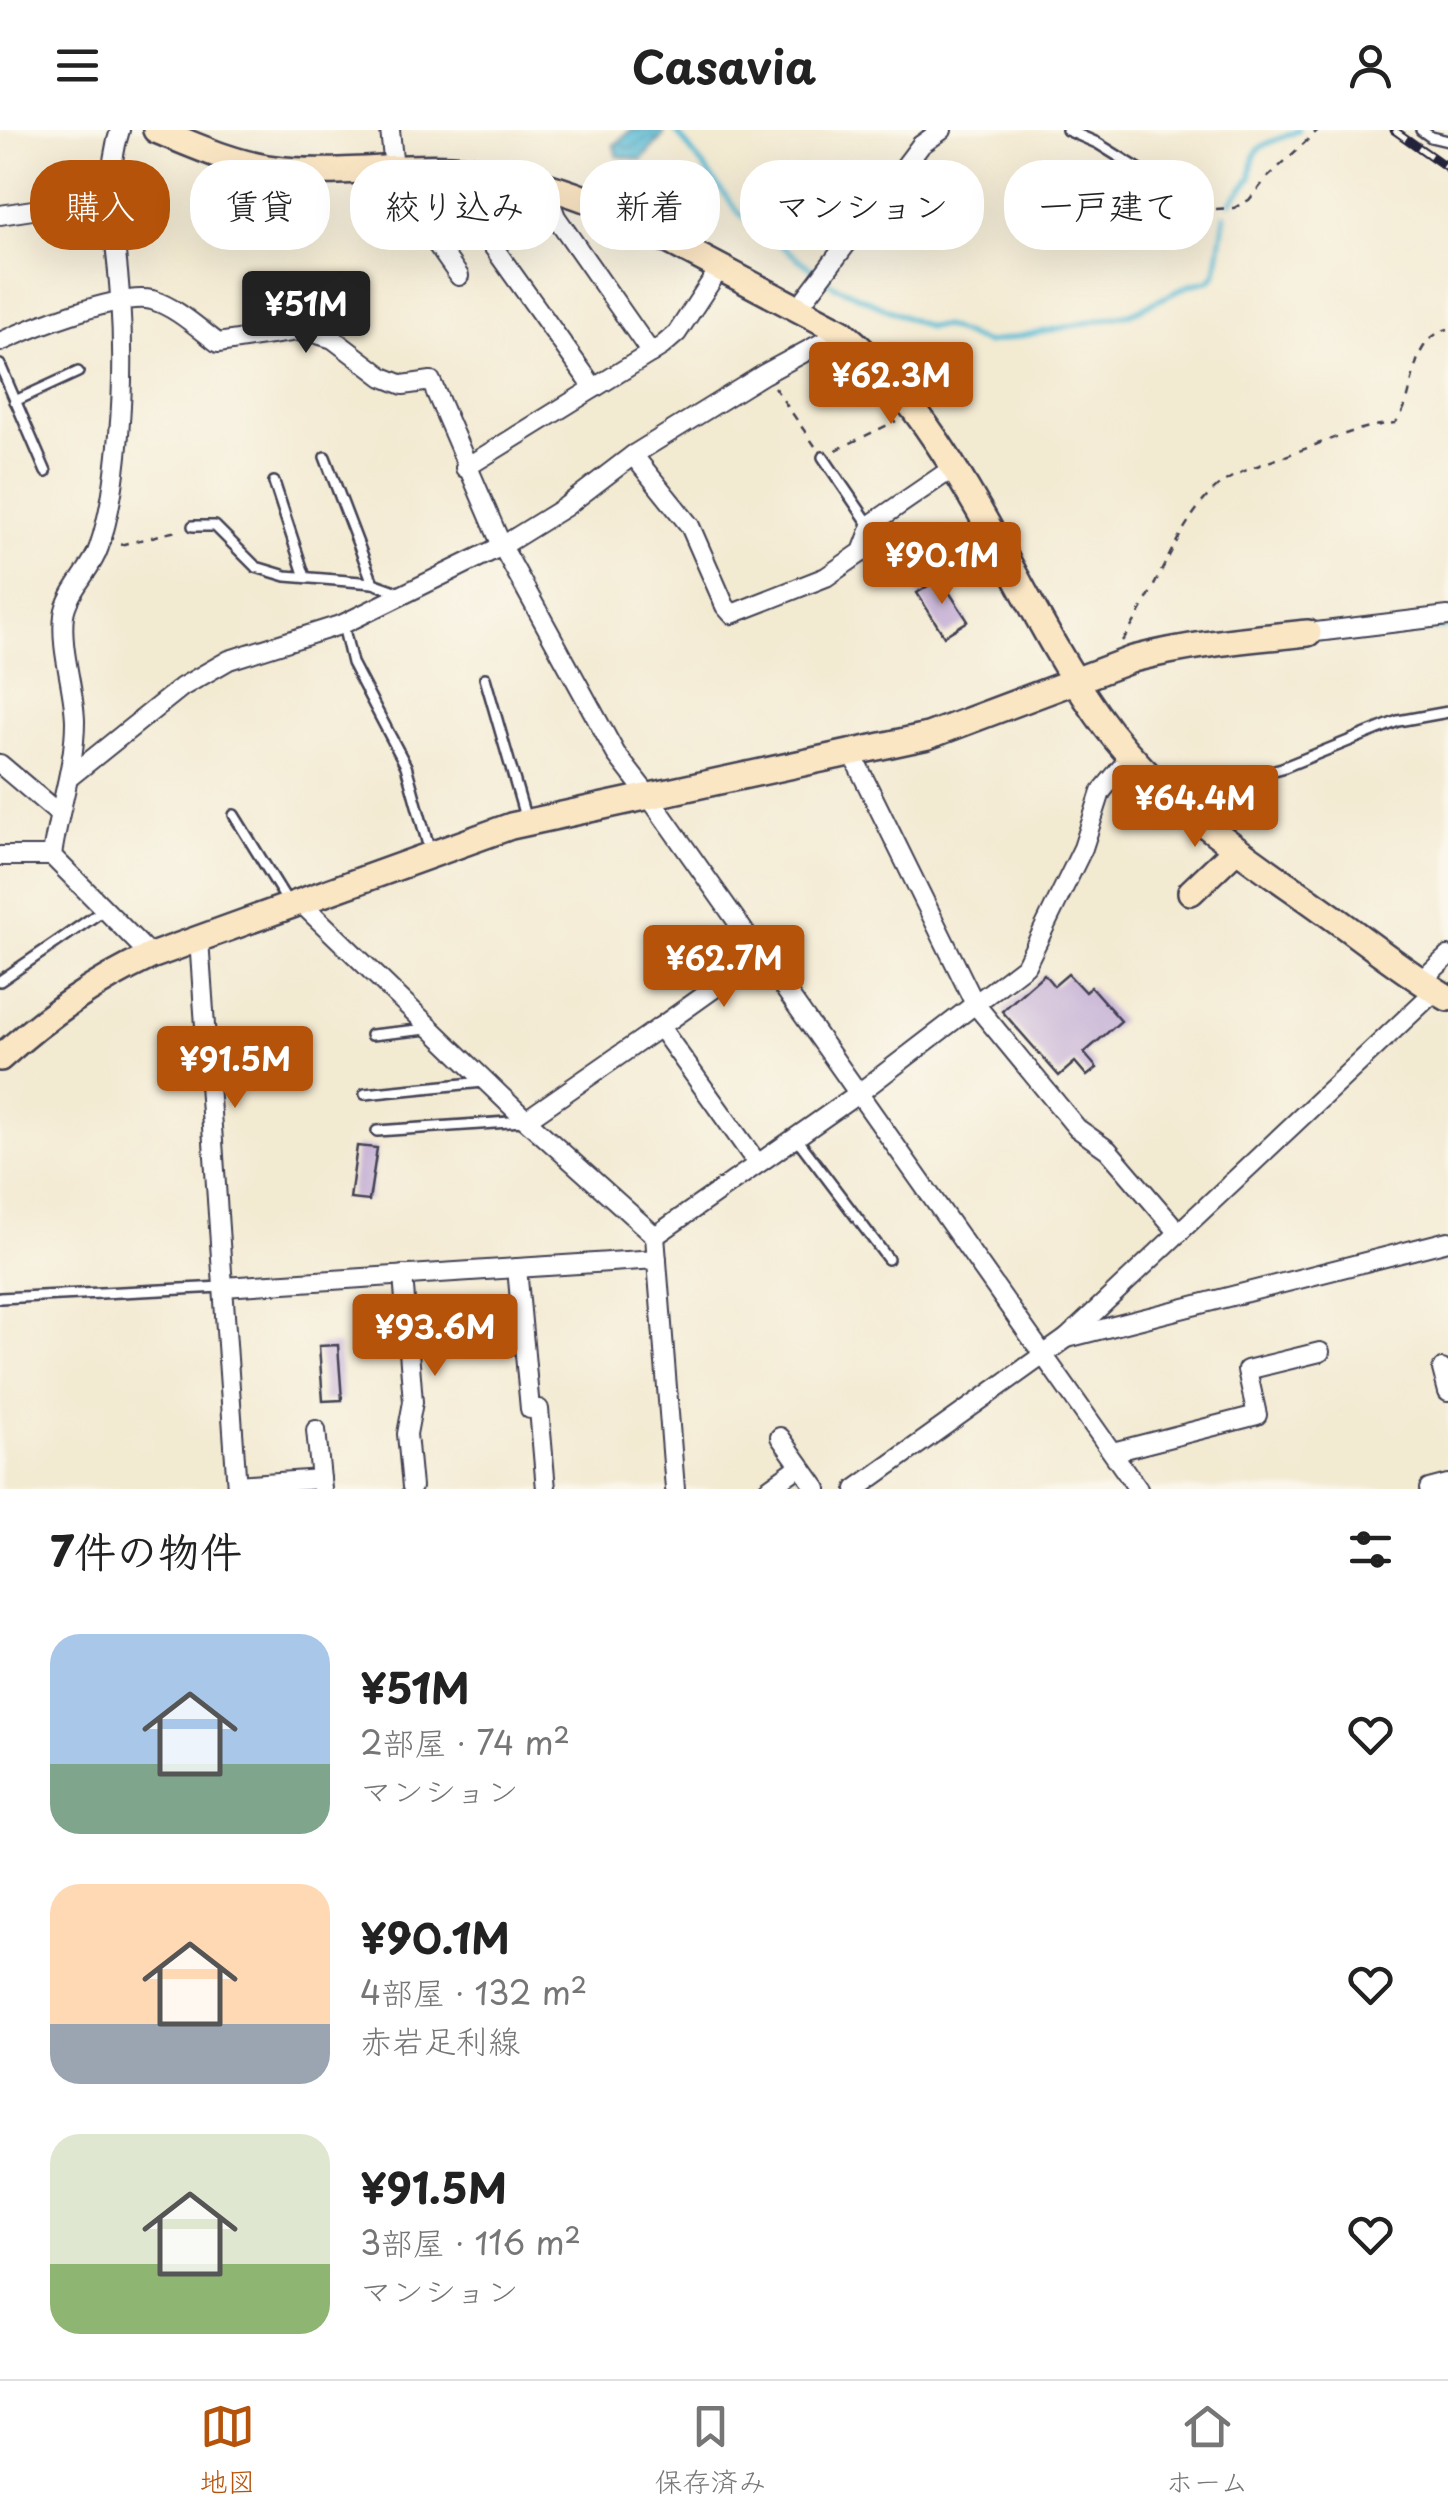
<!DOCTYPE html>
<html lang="ja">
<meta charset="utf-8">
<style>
:root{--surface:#fff;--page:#f2f2f2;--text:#222;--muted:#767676;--line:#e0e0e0;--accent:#b45309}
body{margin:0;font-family:"Playpen Sans","Klee One",sans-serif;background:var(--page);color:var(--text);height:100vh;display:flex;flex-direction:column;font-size:38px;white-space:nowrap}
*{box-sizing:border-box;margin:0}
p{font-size:32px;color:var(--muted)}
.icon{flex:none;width:55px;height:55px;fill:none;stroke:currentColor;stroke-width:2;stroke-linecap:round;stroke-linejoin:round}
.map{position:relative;height:1359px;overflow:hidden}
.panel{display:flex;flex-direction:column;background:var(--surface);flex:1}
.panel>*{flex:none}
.guide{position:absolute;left:30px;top:30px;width:1390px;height:90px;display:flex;gap:20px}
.price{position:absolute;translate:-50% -85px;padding:0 22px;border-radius:10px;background:var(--accent);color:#fff;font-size:32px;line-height:65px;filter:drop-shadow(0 2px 5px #0008)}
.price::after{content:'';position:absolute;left:50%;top:60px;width:30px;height:22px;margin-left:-15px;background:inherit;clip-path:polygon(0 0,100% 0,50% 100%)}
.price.active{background:#222;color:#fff}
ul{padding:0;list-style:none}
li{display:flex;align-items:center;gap:30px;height:250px;padding:0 50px}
li span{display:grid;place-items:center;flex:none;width:280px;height:200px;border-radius:30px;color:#555}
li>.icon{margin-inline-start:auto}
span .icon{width:120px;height:120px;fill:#fffc;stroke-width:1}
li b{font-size:42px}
h2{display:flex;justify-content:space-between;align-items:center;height:120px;padding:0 50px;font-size:42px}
.chip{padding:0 35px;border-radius:40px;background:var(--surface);box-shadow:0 10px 40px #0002;font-size:35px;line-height:90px}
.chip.active{background:var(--accent);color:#fff}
header{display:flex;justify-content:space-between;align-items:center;height:130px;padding:0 50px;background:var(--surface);font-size:45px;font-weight:700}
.tabs{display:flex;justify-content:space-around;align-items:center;height:140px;border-top:2px solid var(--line);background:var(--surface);font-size:28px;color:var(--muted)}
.tabs a{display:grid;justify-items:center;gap:5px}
.tabs .active{color:var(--accent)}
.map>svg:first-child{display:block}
.water{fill:url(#water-waves);stroke:#3c6e88;stroke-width:2.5}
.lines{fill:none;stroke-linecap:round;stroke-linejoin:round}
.stream{stroke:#57bbd6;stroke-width:5}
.building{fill:#c0a9d3}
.lane-casing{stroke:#414052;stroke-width:14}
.street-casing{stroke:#414052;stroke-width:22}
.secondary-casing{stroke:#414052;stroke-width:30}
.path{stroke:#414052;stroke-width:2.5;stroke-dasharray:8 8;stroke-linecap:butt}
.lane{stroke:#fff;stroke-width:9}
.street{stroke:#fff;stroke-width:18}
.secondary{stroke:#fbe6c4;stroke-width:25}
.rail-casing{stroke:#22223b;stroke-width:9}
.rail{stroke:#fbf7ec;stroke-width:5;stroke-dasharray:15;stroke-linecap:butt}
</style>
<header><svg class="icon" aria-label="menu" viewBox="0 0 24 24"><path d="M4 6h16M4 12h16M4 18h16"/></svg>Casavia<svg class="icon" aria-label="person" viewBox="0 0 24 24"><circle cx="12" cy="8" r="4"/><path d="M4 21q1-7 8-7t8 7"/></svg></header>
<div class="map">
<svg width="1448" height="1359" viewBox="0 0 1448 1359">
<defs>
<pattern id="water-waves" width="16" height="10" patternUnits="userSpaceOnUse" patternTransform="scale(2.5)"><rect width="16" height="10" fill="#57bbd6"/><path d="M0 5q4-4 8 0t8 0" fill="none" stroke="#4898af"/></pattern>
</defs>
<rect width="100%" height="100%" fill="#fbf7ec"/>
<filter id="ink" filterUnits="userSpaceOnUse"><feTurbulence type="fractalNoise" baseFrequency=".01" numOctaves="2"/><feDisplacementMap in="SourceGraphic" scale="20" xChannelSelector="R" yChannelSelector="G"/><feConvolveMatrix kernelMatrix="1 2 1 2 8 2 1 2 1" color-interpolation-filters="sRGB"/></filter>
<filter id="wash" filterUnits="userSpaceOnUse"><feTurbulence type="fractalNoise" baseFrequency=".0048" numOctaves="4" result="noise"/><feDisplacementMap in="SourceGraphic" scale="40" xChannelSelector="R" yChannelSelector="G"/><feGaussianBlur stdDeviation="2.25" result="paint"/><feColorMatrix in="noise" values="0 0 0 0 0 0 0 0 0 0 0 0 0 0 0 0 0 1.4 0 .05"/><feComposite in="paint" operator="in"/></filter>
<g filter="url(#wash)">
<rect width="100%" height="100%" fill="#f3ead2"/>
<polygon class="water" points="631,0 664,0 663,6 641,30 617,26 614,15"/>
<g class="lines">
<g class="stream">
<polyline points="675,0 739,83 831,154 927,197 943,196 986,213 1130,184 1190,155 1211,150 1216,142 1225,85"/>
<path d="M 1230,73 L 1251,48 C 1251,8 1272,15 1299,0"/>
<polyline points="1380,506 1448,497"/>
</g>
</g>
<g id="blocks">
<g class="building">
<polygon points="940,448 968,491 944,506 917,463"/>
<polygon points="1044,844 1054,856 1068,844 1085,862 1091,857 1121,891 1084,923 1097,938 1087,946 1075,932 1059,946 1002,881"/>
<polygon points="357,1016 377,1018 369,1071 350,1069"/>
<polygon points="338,1215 342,1270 323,1271 319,1216"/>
</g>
</g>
</g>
<g filter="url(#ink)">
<use href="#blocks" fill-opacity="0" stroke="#414052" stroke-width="2.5"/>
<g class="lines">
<g class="lane-casing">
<g id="lane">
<polyline points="1067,0 1097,13 1205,80"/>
<polyline points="1421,0 1431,7 1448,11"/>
<polyline points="0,235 46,342"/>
<polyline points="15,271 78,242"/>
<polyline points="325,327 373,453"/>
<polyline points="823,327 871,397"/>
<polyline points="274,352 305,447"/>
<polyline points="193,396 215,396 256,437 286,446 373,453 401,463"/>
<polyline points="343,495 352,533 406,636 430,722"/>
<polyline points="485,548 526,690"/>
<polyline points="1179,666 1282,638 1398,591 1448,582"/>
<polyline points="234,685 289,774"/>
<polyline points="0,851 105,779"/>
<polyline points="371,905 428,899"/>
<polyline points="365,964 483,952"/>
<polyline points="377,1001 523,991"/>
<polyline points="795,1006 888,1129"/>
<polyline points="0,1168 222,1157"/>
</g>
</g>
<g class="street-casing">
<g id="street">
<path d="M 120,0 C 102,54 117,111 120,167 C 123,211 123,260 119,304 C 116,341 111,382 99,417 C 92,440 67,461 64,485 C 60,521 74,556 75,591 C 75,638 58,680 52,726 L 151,826"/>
<polyline points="390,0 394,39 391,49 459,146"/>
<polyline points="452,38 457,66 594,258"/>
<polyline points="554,57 552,76 556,87 651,223"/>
<polyline points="0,85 111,68"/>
<polyline points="798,178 921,15 942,0"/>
<path d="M 0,212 C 31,198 120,162 152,170 C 176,177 198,198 218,213 L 304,200 L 333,209 L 383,247 L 403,255 L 431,251 L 502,416 L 616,624 L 647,664 L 1138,1359"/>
<polyline points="633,325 690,396 725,476 732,484 826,447 862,422 873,393 953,338"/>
<polyline points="465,338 662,216 677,203 720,138"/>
<polyline points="1308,503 1448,486"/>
<polyline points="851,622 975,874 1077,998 1108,1020 1179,1103"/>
<polyline points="0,634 58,683"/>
<polyline points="71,646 182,557 229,530 343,494 502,416 565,377 633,325 764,244 842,202"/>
<polyline points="0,726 52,726"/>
<polyline points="300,772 526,990 655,1106 675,1359"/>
<polyline points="199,809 237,1359"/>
<polyline points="1421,851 1448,826"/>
<polyline points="660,897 761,825"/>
<polyline points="526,990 660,897 757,1033"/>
<polyline points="655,1106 859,963 1026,835 1083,718 1101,662 1131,626"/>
<polyline points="517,1138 530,1279 539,1279 546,1359"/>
<polyline points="403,1145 413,1272 407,1304 412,1357"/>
<polyline points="223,1157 657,1129"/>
<polyline points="1067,1208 1448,1111"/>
<polyline points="1442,1239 1448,1262"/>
<polyline points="316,1300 322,1359"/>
<polyline points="780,1307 817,1359"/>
<polyline points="1113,1322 1257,1285 1247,1240 1320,1222"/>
<polyline points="237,1355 321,1349"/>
<polyline points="768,1359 800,1336"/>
<polyline points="856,1359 1067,1208 1435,861"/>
<polyline points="1429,1359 1448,1354"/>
</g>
</g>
<g class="secondary-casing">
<g id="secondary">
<path d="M 156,0 C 193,15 234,34 274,39 C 332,46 393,35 452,38 C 503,41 553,56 601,75 L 842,202 C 956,297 1013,463 1097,584 C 1155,668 1243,723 1324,781 C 1365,810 1405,843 1448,868"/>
<polyline points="1191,762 1236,719"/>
<path d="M 0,928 C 49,884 92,854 151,826 L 511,696 L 928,606 L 1133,529 C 1191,514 1249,509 1308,503"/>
</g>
</g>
<g class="path">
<polyline points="1216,79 1234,78 1249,70 1266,49 1318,0"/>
<polyline points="774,257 815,316"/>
<polyline points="836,320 896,291"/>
<polyline points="120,415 180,400"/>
<path d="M 1122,511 C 1154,468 1180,384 1221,354 C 1243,338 1274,331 1299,321 C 1332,309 1360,296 1395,293 C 1420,265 1404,212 1448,199"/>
</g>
<use href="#lane" class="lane"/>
<use href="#street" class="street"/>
<use href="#secondary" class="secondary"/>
<g class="rail-casing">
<polyline id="rail" points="1394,0 1448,38"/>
</g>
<use href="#rail" class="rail"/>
</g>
</g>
</svg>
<b class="price active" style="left:306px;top:226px">¥51M</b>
<b class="price" style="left:891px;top:297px">¥62.3M</b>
<b class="price" style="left:942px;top:477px">¥90.1M</b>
<b class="price" style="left:1195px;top:720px">¥64.4M</b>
<b class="price" style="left:724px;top:880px">¥62.7M</b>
<b class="price" style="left:235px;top:981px">¥91.5M</b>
<b class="price" style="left:435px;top:1249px">¥93.6M</b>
<div class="guide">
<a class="chip active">購入</a>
<a class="chip">賃貸</a>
<a class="chip">絞り込み</a>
<a class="chip">新着</a>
<a class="chip">マンション</a>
<a class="chip">一戸建て</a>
</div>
</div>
<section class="panel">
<h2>7件の物件<svg class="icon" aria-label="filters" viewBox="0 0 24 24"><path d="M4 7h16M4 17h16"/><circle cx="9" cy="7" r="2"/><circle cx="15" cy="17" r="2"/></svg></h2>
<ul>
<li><span style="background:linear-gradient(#a9c7e8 65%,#7fa58c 0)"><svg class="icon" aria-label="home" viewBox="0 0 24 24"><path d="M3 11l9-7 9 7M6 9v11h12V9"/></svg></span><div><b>¥51M</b><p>2部屋 · 74 m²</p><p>マンション</p></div><svg class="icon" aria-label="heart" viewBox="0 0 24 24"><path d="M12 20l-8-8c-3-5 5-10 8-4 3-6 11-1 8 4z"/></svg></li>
<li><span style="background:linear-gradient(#ffd9b3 70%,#9aa5b1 0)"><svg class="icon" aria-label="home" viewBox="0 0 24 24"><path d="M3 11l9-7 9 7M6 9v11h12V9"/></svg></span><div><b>¥90.1M</b><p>4部屋 · 132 m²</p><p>赤岩足利線</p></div><svg class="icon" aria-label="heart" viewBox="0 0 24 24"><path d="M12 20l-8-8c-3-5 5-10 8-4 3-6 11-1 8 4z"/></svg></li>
<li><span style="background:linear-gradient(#dfe7d0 65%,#8fb573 0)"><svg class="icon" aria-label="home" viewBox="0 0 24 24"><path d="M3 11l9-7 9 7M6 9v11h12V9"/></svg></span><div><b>¥91.5M</b><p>3部屋 · 116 m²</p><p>マンション</p></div><svg class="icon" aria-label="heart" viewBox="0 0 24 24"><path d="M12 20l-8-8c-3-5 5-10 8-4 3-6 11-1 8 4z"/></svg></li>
</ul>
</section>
<nav class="tabs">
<a class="active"><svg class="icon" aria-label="map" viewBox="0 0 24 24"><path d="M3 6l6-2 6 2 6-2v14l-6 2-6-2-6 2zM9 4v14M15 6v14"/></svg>地図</a>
<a><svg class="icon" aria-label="saved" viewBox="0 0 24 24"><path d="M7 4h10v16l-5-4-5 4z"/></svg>保存済み</a>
<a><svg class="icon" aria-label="home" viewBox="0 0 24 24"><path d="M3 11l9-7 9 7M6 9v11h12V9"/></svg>ホーム</a>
</nav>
